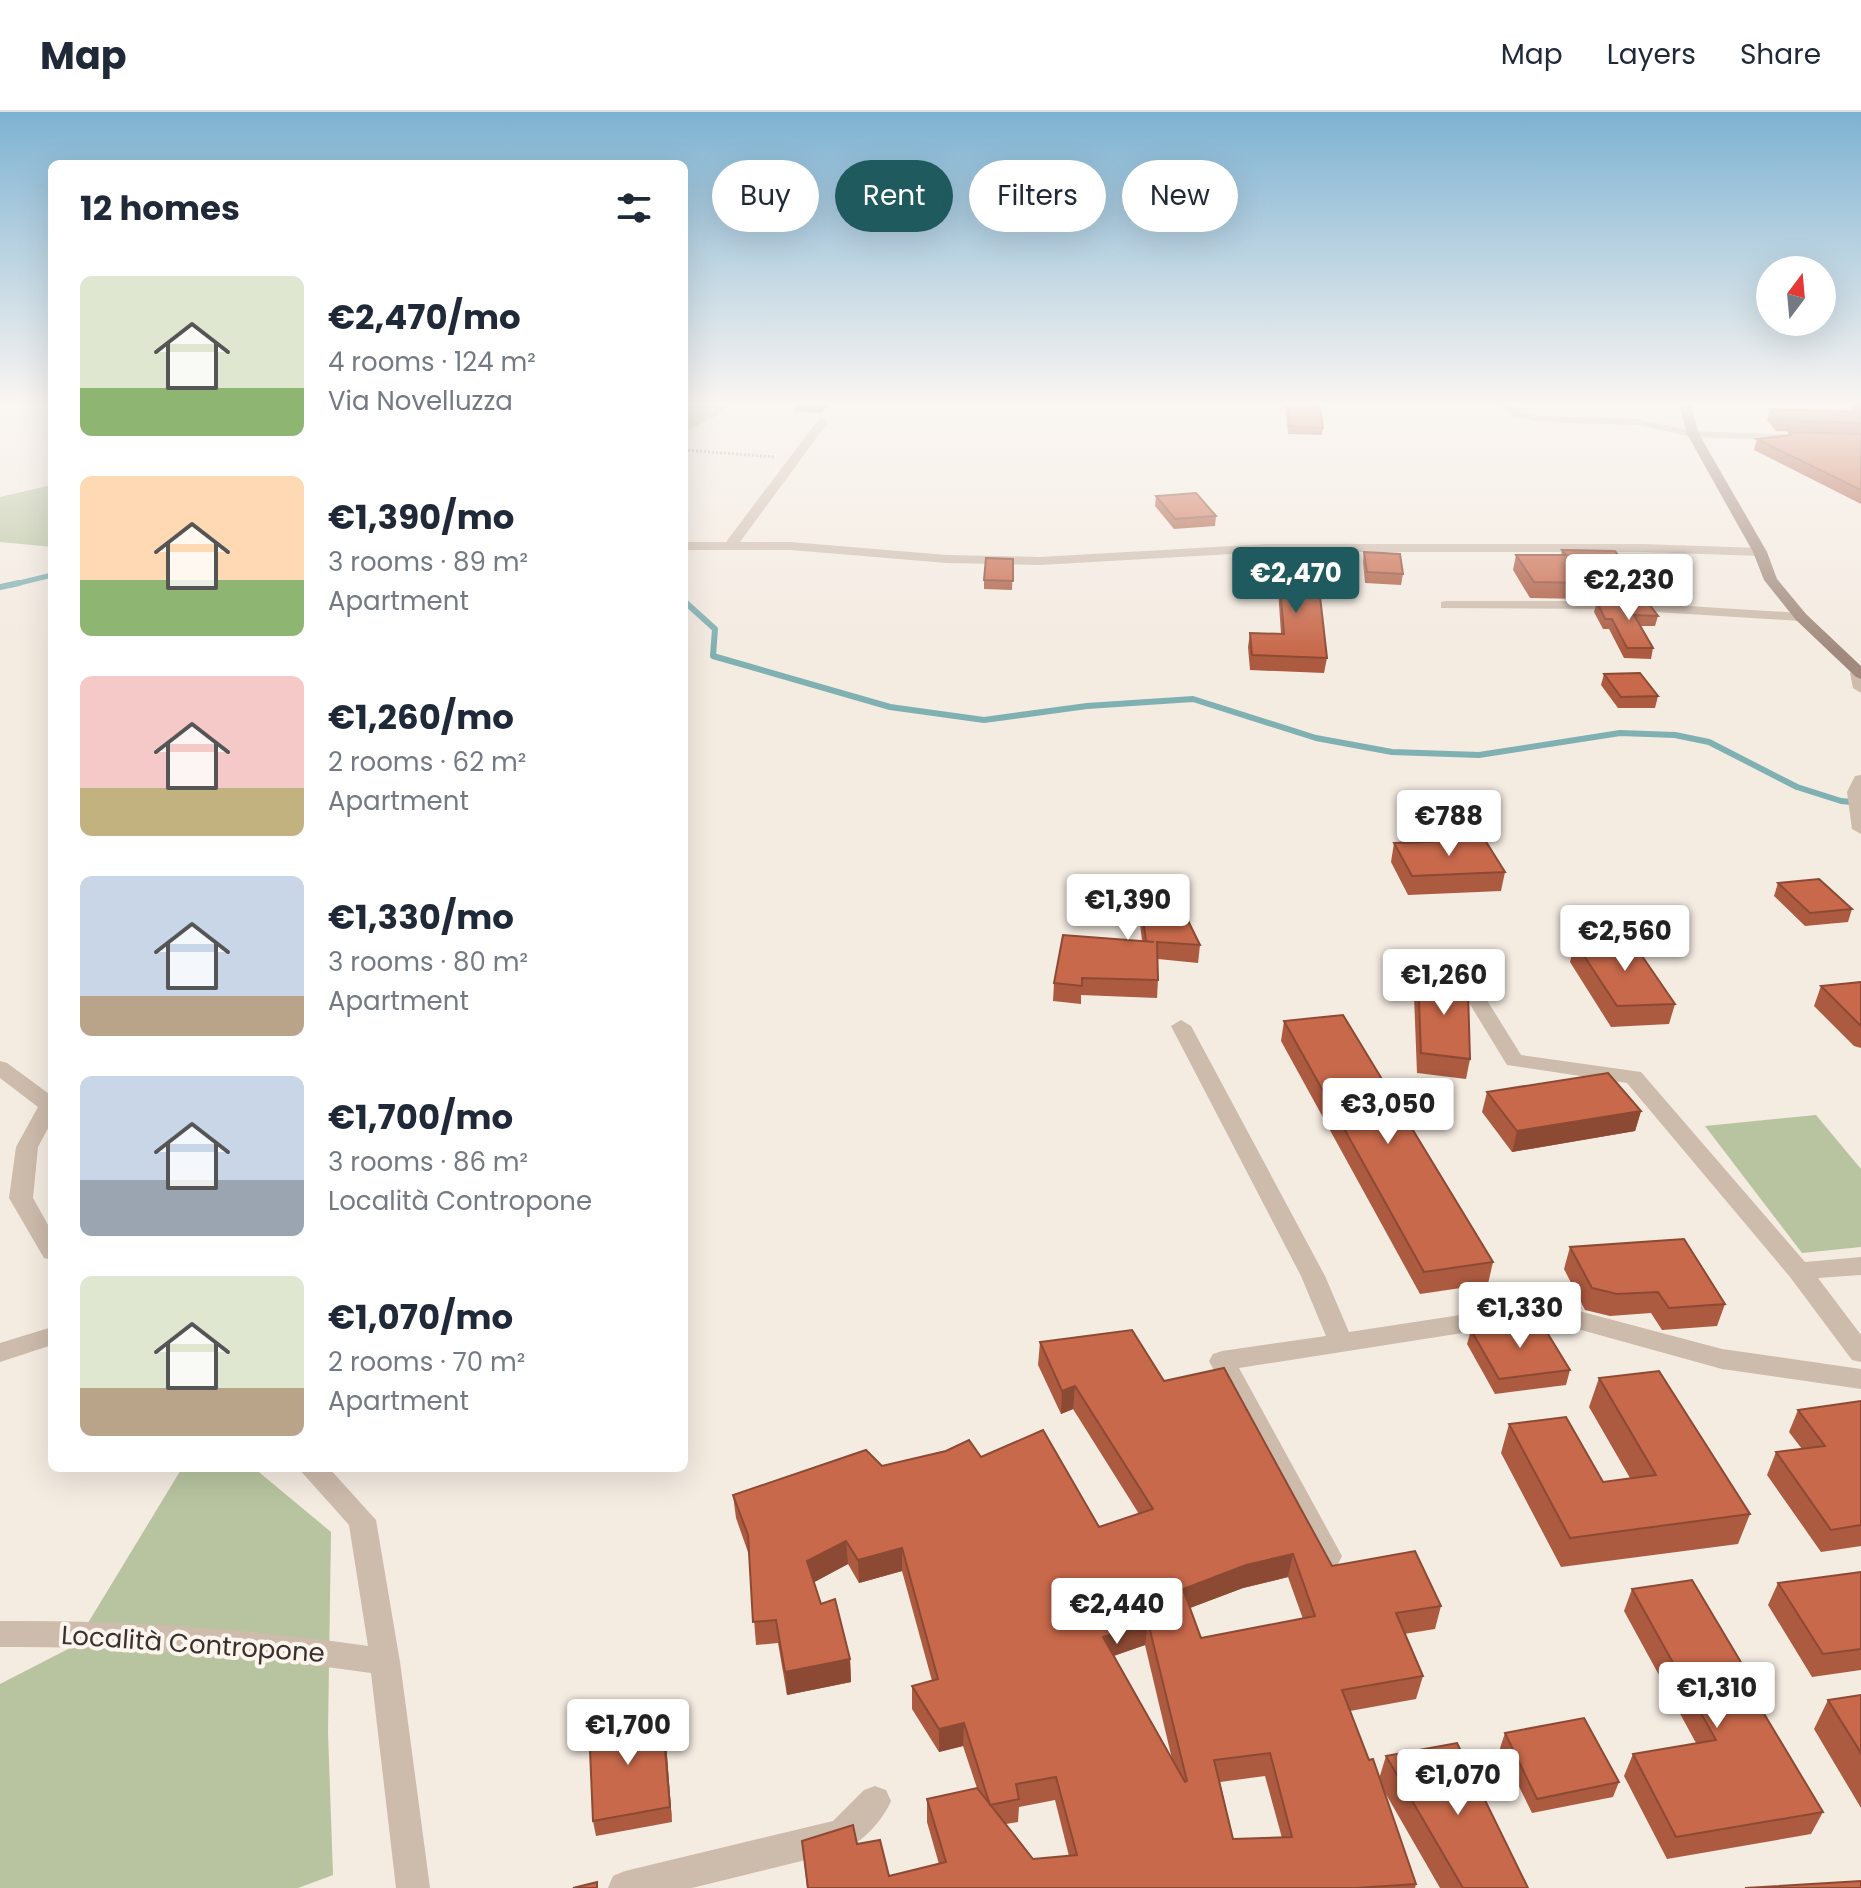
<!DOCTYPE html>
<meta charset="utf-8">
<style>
:root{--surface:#fff;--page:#f2f2f3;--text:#1f2937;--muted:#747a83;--line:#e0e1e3;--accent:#1f5a5e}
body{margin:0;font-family:Poppins,sans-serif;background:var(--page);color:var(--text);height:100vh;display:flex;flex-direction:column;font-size:30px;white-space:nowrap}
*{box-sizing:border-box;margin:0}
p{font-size:26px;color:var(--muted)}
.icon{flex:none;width:44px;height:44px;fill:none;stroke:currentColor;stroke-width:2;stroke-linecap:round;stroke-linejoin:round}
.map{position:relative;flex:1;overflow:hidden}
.drawer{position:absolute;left:48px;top:48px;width:640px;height:1312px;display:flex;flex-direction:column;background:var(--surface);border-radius:12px;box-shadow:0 8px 32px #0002}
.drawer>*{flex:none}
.guide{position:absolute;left:712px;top:48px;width:760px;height:72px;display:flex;gap:16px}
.needle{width:52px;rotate:16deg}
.fabs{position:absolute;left:1756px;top:144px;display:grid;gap:16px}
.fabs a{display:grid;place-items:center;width:80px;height:80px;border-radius:50%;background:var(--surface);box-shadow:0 8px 32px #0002;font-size:40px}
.price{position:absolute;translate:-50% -68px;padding:0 18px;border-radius:8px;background:#fff;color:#222;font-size:26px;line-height:52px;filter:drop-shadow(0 2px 4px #0008)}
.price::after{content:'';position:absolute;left:50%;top:48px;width:24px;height:18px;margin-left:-12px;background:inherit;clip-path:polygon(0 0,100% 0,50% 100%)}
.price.active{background:var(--accent);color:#fff}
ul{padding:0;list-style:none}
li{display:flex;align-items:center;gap:24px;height:200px;padding:0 32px}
li span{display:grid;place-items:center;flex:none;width:224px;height:160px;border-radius:12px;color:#555}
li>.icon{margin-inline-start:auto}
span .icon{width:96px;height:96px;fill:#fffc;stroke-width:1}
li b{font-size:34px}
h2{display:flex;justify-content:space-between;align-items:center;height:96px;padding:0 32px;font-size:34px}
.pill{padding:0 28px;border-radius:36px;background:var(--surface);box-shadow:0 8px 32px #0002;font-size:28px;line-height:72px}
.pill.active{background:var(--accent);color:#fff}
header{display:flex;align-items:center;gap:48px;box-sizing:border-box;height:112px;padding:0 40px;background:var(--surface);border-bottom:2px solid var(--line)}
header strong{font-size:38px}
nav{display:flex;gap:44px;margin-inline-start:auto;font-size:28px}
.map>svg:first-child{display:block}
.green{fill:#b8c4a0}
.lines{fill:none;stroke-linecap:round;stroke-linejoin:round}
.stream-far1{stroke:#7fb0b2;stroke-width:5}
.stream{stroke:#7fb0b2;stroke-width:6}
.path{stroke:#b9a596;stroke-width:3;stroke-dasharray:2 2;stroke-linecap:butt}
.street{fill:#cdbbac;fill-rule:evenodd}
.secondary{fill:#a18a7d;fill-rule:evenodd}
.wall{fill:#ac5a40;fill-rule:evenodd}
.shaded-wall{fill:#8c4a34}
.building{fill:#c8694b;stroke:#8c4a34;stroke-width:2;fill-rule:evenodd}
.labels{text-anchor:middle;stroke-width:8;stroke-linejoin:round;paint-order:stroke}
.near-street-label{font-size:26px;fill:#3b302b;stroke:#fbf5ee}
</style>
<header>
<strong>Map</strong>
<nav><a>Map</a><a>Layers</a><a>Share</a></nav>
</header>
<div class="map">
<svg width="1861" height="1776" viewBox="0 0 1861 1776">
<rect width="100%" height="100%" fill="#f4ebe1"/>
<g class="green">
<polygon points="684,291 732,291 718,303 684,320"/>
<polygon points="52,373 52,435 0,430 0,385"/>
<polygon points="1816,1003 1861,1057 1861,1135 1802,1141 1705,1014"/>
<polygon points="182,1356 254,1356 331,1420 328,1620 333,1763 298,1776 0,1776 0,1572 74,1534"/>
</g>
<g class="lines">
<polyline class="stream-far1" points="11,473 52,463"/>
<g class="stream">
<polyline points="0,475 19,471"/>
<polyline points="684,489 715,517 713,544 890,595 984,608 1087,594 1193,587 1316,626 1392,640 1479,643 1620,621 1675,623 1709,630 1797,675 1841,689 1861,691"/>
</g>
<polyline class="path" points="684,338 775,345"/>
<g class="street">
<polygon points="1495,291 1508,291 1521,300 1540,304 1637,307 1693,319 1803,323 1809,326 1803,329 1693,325 1637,313 1540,310 1514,305"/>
<polygon points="822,307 828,310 740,430 791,430 947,443 1040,445 1267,432 1643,432 1760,436 1767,440 1760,444 1643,440 1267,440 1040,453 947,451 791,438 684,438 684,430 726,430 818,308"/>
<polygon points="1446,489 1608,489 1801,501 1808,505 1801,509 1608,497 1441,496 1441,490"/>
<polygon points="1858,556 1861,557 1861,581 1853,576 1850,561"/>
<polygon points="1861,663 1861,722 1852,717 1847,680 1855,664"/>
<polygon points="1478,883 1485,885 1521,943 1641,960 1805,1150 1861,1145 1861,1163 1818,1166 1861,1223 1861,1250 1852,1248 1790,1165 1627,971 1507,953 1468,889"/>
<polygon points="1181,908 1191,914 1325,1164 1349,1220 1545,1190 1722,1237 1861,1257 1861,1277 1722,1257 1545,1208 1239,1256 1342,1444 1338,1452 1328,1456 1318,1452 1209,1249 1213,1242 1222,1239 1326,1224 1301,1164 1171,914"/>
<polygon points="0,949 7,951 52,984 52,1009 38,1035 33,1086 52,1120 52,1148 44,1146 9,1086 16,1035 38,995 0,966"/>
<polygon points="52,1215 52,1233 0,1250 0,1231"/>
<path d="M 298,1356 L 329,1356 L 376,1408 L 400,1550 L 430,1776 L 396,1776 L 371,1561 C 248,1543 125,1534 0,1535 L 0,1509 C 123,1508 245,1516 368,1534 L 349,1413 Z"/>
<path d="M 875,1674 L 886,1678 L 891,1689 C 883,1708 862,1731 842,1739 L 692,1776 L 608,1776 L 613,1764 L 625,1759 L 833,1709 L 864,1678 Z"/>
</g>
<polygon class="secondary" points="1679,291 1690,291 1699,322 1767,440 1777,467 1806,502 1861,554 1861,567 1856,565 1796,508 1764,468 1753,440 1687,322"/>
</g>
<g class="wall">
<polygon points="795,291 831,291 821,301 795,299"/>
<polygon points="1250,291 1319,291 1323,316 1322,323 1288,322 1285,294"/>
<polygon points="1854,291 1861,291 1861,322 1776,319 1767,308 1770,297 1851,300"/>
<polygon points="1789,320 1861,322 1861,392 1754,338 1757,327 1788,323"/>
<polygon points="1156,384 1216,404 1215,414 1174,417 1155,394"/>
<polygon points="1562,438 1640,472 1636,488 1530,486 1513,458 1516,443 1561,443"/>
<polygon points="1364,440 1403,462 1401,473 1365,471 1363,450"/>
<polygon points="1013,447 1012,478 984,477 984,468"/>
<polygon points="1278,448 1327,546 1324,561 1250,558 1248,535 1250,521 1281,522 1277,462"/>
<polygon points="1597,490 1658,504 1655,514 1640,514 1653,536 1651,547 1624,546 1609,517 1603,517 1594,500"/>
<polygon points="1604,562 1658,584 1655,596 1618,596 1601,573"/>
<polygon points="1394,731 1505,760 1501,779 1408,783 1391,750"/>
<polygon points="1148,764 1200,833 1198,851 1158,847 1158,868 1157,886 1081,883 1081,892 1053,889 1054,871 1142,829 1138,794 1139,777 1147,777"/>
<polygon points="1778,771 1852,797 1848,810 1805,814 1774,784"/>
<polygon points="1575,830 1675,892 1669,912 1611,915 1570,850"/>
<polygon points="1418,863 1470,947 1466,967 1417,961 1414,883"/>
<polygon points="1861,870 1861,936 1854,934 1814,894 1821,874"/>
<polygon points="1284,909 1493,1150 1488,1172 1420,1182 1281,929"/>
<polygon points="1487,980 1641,999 1635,1019 1512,1040 1482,1000"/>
<polygon points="1570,1135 1725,1192 1717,1214 1662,1218 1651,1201 1610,1204 1585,1198 1564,1157"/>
<polygon points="1471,1218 1570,1258 1566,1273 1495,1282 1467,1232"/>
<path d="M 1040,1230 L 1164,1269 L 1332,1454 L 1441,1494 L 1435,1517 L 1404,1522 L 1423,1564 L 1416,1587 L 1350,1599 L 1369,1648 L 1379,1667 L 1386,1644 L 1528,1776 L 1440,1776 L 1383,1677 L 1416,1772 L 1415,1776 L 807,1776 L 802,1729 L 857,1732 L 889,1764 L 939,1752 L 927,1710 L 927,1687 L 977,1676 L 963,1634 L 939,1640 L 912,1597 L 912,1574 L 932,1569 L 902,1459 L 859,1471 L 848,1452 L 814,1470 L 821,1492 L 850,1547 L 851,1570 L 787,1583 L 778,1531 L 756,1533 L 749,1443 L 736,1406 L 733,1383 L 882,1354 L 981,1345 L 1099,1415 L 1139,1402 L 1073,1297 L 1061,1302 L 1038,1253 ZM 1288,1465 L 1303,1507 L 1201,1526 L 1190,1496 L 1243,1476 ZM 1145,1533 L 1172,1647 L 1114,1544 ZM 1265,1664 L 1282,1726 L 1233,1727 L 1220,1670 ZM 1055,1688 L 1069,1744 L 1033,1747 L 1006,1712 L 1018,1710 L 1019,1695 Z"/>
<polygon points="1599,1266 1750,1402 1738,1432 1561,1455 1501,1341 1509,1312 1603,1370 1630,1366 1589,1295"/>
<polygon points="1861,1289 1861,1434 1821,1440 1767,1363 1776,1340 1802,1337 1789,1320 1798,1298"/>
<polygon points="1861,1460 1861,1558 1812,1565 1768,1493 1778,1471"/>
<polygon points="1632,1477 1764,1589 1761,1596 1823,1700 1811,1722 1667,1747 1624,1664 1633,1642 1696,1631 1624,1499"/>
<polygon points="1861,1583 1861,1696 1814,1617 1828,1588"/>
<polygon points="665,1617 672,1710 596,1724 593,1709"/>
<polygon points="1505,1621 1619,1670 1613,1685 1532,1701 1500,1636"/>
</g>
<g class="shaded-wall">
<polygon points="822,291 831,291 821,301 821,293"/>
<polygon points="1641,999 1635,1019 1512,1040 1517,1019"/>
<polygon points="1075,1274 1073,1297 1061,1302 1062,1279"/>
<polygon points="846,1429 848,1452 809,1473 807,1449"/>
<polygon points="902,1436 902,1459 859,1471 858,1448"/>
<polygon points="1293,1442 1288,1465 1243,1476 1179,1500 1183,1477 1246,1453"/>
<polygon points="1148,1510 1145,1533 1101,1548 1103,1525"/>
<polygon points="850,1547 851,1570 787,1583 785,1560"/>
<polygon points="662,1602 665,1617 672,1710 670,1695"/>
<polygon points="964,1611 963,1634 939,1640 939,1617"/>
</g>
<g class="building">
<polygon points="1287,291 1319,291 1323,316 1289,314"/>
<polygon points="1854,291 1861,291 1861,296 1853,293"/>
<polygon points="1770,297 1861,300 1861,311 1779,308"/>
<polygon points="1789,320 1861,322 1861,378 1757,327 1791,323"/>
<polygon points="1196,381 1216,404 1175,407 1156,384"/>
<polygon points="1562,438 1615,439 1640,472 1534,470 1516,443 1566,443"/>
<polygon points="1364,440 1400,442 1403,462 1367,460"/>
<polygon points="986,446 1013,447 1013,469 984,468"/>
<polygon points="1278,448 1316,449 1327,546 1252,543 1250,521 1284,522"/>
<polygon points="1597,490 1649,492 1658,504 1634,503 1653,536 1627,536 1612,507 1605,507"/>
<polygon points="1640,561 1658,584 1621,585 1604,562"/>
<polygon points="1485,728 1505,760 1412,764 1394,731"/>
<polygon points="1148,764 1166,764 1200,833 1157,830 1158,868 1082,866 1082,874 1054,871 1063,823 1154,830 1146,829 1139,777 1149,777"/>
<polygon points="1819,767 1852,797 1810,801 1778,771"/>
<polygon points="1631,828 1675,892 1617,894 1575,830"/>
<polygon points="1418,863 1448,865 1468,879 1470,947 1421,941"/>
<polygon points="1861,870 1861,914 1821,874"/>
<polygon points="1343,903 1493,1150 1424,1160 1284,909"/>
<polygon points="1608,961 1641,999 1517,1019 1487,980"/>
<polygon points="1684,1127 1725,1192 1669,1196 1658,1180 1617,1182 1592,1176 1570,1135"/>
<polygon points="1540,1209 1570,1258 1499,1267 1471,1218"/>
<path d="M 1132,1218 L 1164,1269 L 1224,1256 L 1332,1454 L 1415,1439 L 1441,1494 L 1396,1501 L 1423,1564 L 1342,1578 L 1369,1648 L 1373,1647 L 1416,1772 L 1356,1776 L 808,1776 L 802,1729 L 853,1713 L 857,1732 L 880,1728 L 889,1764 L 946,1750 L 927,1687 L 977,1676 L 1033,1747 L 1077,1743 L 1056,1665 L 1016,1672 L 1019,1687 L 990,1693 L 964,1611 L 939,1617 L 912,1574 L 938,1567 L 902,1436 L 858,1448 L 846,1429 L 807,1449 L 821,1492 L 835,1487 L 850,1547 L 785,1560 L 776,1508 L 753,1510 L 748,1423 L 733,1383 L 866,1338 L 882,1354 L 946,1339 L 969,1328 L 981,1345 L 1043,1318 L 1099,1415 L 1153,1397 L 1075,1274 L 1062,1279 L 1040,1230 ZM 1293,1442 L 1315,1504 L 1201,1526 L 1183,1477 L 1246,1453 ZM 1148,1510 L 1187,1669 L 1185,1670 L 1103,1525 ZM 1270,1641 L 1292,1725 L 1233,1727 L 1214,1648 Z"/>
<polygon points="1659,1259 1750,1402 1570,1426 1509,1312 1566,1305 1603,1370 1656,1363 1599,1266"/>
<polygon points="1861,1289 1861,1413 1831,1418 1776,1340 1825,1334 1798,1298"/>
<polygon points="1861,1460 1861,1537 1823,1542 1778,1471"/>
<polygon points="1692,1468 1764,1589 1757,1590 1823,1700 1676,1725 1633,1642 1716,1628 1632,1477"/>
<polygon points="1861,1583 1861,1641 1828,1588"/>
<polygon points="662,1602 670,1695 593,1709 589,1614"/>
<polygon points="1584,1606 1619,1670 1537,1687 1505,1621"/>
<polygon points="1457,1631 1528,1776 1463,1776 1386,1644"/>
<polygon points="1861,1769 1861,1776 1745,1776"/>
<polygon points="597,1770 597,1776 573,1776"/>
</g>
<linearGradient id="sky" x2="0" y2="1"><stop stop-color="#7eb2d2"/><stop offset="0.54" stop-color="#faf6f2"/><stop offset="1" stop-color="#faf6f2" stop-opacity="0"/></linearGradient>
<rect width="1861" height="540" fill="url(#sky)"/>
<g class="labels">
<g class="near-street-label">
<text transform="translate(193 1532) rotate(4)" y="9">Località Contropone</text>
</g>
</g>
</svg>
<div class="fabs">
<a><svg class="needle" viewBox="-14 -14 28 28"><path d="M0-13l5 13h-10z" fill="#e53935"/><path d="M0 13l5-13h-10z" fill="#747a83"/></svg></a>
</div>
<b class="price active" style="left:1296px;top:503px">€2,470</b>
<b class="price" style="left:1629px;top:510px">€2,230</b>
<b class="price" style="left:1449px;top:746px">€788</b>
<b class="price" style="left:1128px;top:830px">€1,390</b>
<b class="price" style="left:1625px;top:861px">€2,560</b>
<b class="price" style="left:1444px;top:905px">€1,260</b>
<b class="price" style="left:1388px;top:1034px">€3,050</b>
<b class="price" style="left:1520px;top:1238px">€1,330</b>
<b class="price" style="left:1117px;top:1534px">€2,440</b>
<b class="price" style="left:1717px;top:1618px">€1,310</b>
<b class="price" style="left:628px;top:1655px">€1,700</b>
<b class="price" style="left:1458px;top:1705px">€1,070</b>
<div class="guide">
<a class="pill">Buy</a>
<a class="pill active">Rent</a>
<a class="pill">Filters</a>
<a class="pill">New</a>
</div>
<section class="drawer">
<h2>12 homes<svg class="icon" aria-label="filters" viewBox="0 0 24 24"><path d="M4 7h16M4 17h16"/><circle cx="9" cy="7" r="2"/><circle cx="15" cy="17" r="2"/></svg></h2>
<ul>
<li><span style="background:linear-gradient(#dfe7d0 70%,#8fb573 0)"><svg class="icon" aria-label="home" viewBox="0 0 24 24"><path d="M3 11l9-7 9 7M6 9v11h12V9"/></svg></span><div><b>€2,470/mo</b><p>4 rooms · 124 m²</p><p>Via Novelluzza</p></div></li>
<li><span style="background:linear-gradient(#ffd9b3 65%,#8fb573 0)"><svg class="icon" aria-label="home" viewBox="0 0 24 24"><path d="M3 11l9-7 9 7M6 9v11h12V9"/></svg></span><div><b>€1,390/mo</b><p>3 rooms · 89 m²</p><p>Apartment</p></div></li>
<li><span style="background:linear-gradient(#f6c9c9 70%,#c2b280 0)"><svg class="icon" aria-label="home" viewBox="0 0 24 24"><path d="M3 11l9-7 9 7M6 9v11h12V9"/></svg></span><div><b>€1,260/mo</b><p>2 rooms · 62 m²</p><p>Apartment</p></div></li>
<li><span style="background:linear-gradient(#c9d6e8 75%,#b9a48a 0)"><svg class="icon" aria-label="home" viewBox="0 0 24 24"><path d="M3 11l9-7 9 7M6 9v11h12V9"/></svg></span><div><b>€1,330/mo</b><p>3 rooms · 80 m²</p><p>Apartment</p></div></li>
<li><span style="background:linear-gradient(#c9d6e8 65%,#9aa5b1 0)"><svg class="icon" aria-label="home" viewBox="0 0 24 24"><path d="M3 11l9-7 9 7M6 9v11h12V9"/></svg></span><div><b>€1,700/mo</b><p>3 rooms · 86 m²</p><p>Località Contropone</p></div></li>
<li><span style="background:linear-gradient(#dfe7d0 70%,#b9a48a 0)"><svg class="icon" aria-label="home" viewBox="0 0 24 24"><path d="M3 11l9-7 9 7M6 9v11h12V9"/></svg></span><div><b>€1,070/mo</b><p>2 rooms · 70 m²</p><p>Apartment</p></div></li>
</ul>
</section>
</div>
